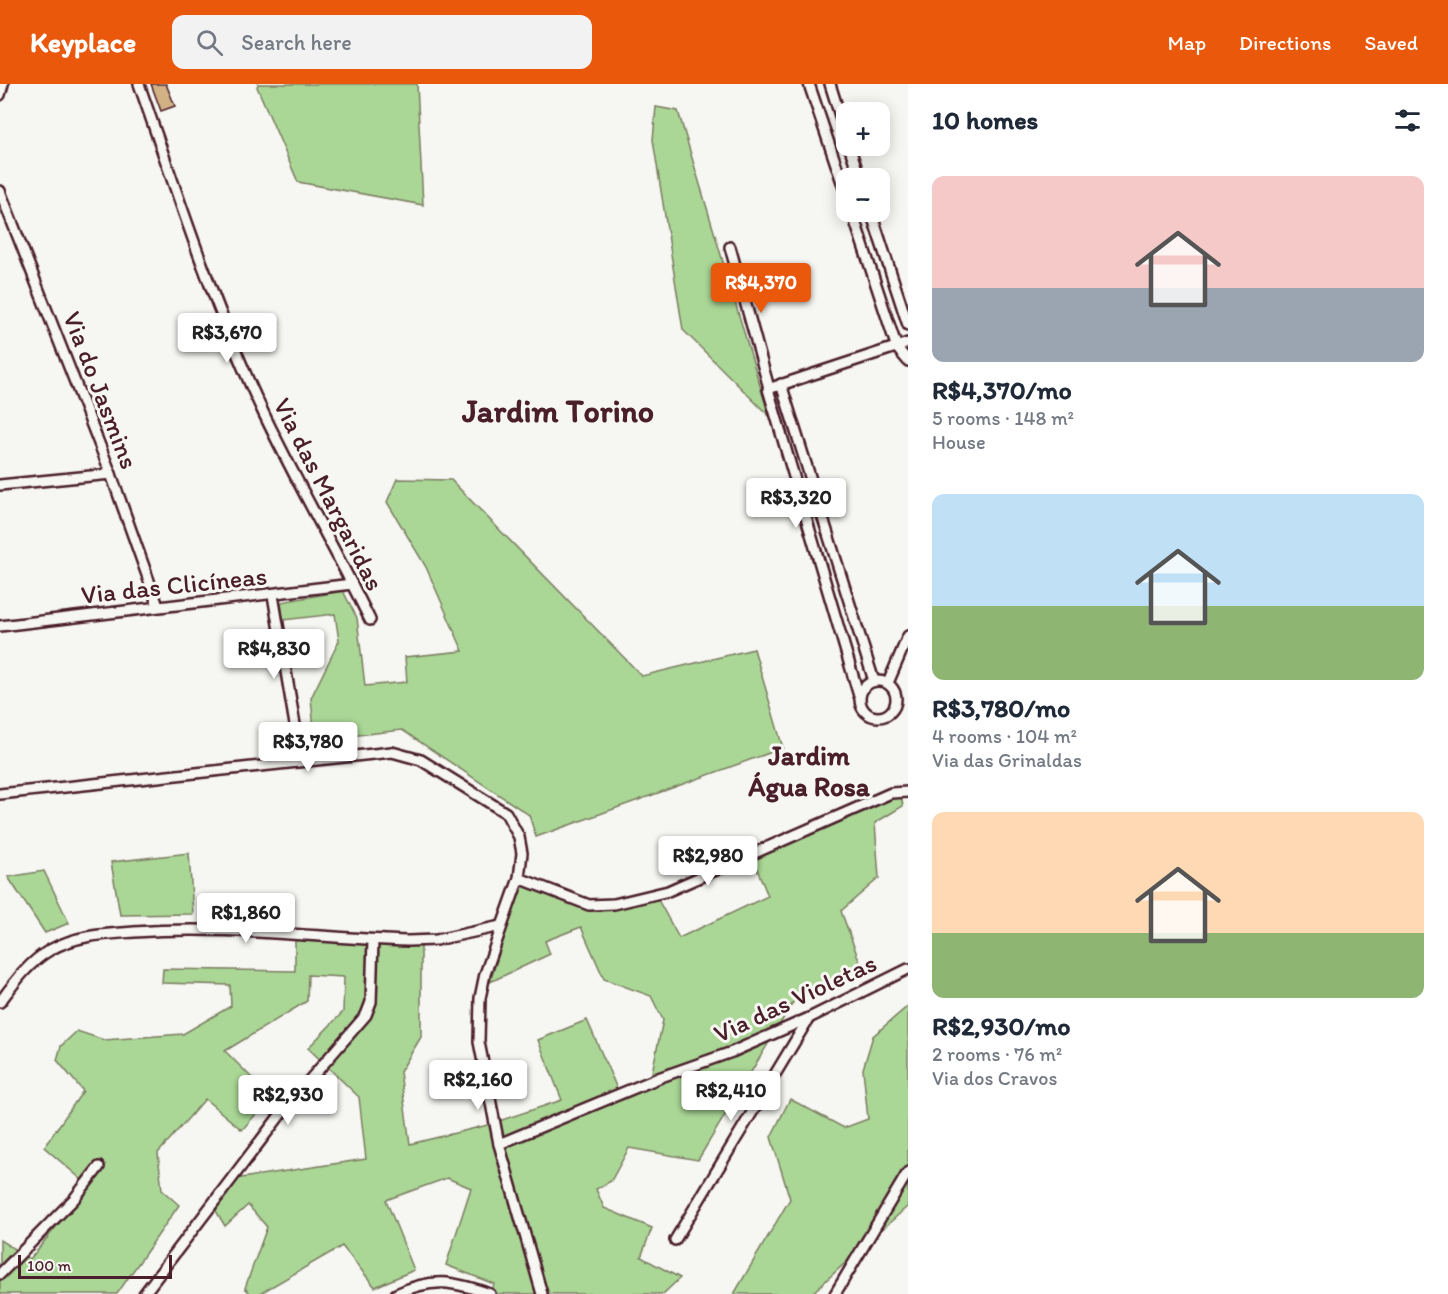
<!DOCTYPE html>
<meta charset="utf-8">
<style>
:root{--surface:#fff;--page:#f2f2f3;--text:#1f2937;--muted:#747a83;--accent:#ea580c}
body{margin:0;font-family:Itim,sans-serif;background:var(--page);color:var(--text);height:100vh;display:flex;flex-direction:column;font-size:22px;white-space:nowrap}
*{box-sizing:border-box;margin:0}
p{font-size:20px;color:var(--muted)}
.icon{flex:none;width:33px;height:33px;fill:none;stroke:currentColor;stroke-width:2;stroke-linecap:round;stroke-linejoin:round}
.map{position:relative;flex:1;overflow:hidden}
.details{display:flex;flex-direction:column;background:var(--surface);width:540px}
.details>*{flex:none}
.fabs{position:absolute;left:836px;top:18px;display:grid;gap:12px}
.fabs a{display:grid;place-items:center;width:54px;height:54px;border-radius:12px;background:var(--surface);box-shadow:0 3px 15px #0003;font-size:30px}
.scale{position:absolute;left:18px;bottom:15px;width:154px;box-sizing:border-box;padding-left:6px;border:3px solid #4a1f2b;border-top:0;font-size:16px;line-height:21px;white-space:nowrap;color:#4a1f2b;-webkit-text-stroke:4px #f6f6f2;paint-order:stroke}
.price{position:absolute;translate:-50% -51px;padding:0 14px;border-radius:6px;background:#fff;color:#222;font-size:20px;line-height:39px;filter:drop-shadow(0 2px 3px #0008)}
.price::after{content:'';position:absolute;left:50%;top:36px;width:18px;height:14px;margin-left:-9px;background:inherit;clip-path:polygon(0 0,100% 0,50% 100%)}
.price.active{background:var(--accent);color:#fff}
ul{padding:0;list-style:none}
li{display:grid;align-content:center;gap:12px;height:318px;padding:0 24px}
li span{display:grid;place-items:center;height:186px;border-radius:12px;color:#555}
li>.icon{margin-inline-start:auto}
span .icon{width:108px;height:108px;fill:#fffc;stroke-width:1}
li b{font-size:26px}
h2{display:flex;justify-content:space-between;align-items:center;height:72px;padding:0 24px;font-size:26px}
header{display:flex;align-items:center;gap:36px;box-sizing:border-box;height:84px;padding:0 30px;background:var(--accent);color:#fff}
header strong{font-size:28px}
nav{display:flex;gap:33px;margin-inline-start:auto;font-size:21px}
.search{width:420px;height:54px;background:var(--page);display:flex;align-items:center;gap:15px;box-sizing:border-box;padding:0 21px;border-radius:12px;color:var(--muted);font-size:22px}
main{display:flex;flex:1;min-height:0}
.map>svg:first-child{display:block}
.green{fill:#aad796;stroke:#7a7b60;stroke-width:1.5}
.building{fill:#d2b185;stroke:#4a1f2b;stroke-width:1.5}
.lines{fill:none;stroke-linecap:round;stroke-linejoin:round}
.street-casing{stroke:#4a1f2b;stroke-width:14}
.street{stroke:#f6f6f2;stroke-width:9}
.labels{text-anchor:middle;stroke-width:6;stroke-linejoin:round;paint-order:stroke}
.street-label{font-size:26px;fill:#4a1f2b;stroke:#f6f6f2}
.neighbourhood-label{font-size:27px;font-weight:bold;fill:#4a1f2b;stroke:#f6f6f2}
.district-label{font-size:32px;font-weight:bold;fill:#4a1f2b;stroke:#f6f6f2}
</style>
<header>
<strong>Keyplace</strong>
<div class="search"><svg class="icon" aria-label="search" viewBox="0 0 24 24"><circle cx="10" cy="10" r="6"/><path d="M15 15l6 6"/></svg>Search here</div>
<nav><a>Map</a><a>Directions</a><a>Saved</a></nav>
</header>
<main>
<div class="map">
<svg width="908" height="1210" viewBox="0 0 908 1210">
<rect width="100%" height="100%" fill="#f6f6f2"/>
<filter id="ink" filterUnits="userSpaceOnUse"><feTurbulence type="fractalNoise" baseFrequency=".0167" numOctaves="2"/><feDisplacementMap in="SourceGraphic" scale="12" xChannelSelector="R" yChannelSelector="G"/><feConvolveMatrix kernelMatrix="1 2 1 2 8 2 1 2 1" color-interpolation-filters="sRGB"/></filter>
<g filter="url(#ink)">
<g class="green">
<polygon points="258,0 417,0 423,121 298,98 257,3"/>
<polygon points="656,23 678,27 769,332 683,246 653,56"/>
<polygon points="397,395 451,396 642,592 754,565 783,664 536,753 529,731 402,646 315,656 311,614 339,557 335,530 283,536 281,518 343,507 357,534 365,602 407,598 405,573 463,567 426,483 387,418"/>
<polygon points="900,707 903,722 875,739 879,794 841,827 863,887 795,915 698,1076 629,1064 611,1097 596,1105 604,1124 652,1144 641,1173 680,1194 663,1210 491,1210 494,1200 446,1181 471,1104 447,1094 386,1116 414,1186 375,1203 342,1162 259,1210 251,1210 245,1204 267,1143 248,1121 225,1142 216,1127 228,1096 366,1075 359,1013 308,964 343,928 344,893 308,891 307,917 225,967 271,1013 242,1046 205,1015 158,1069 162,1106 179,1121 117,1210 0,1210 0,1156 30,1175 89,1102 44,1063 83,1007 57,976 61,962 77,947 104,956 183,950 231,922 230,901 162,899 163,885 295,887 295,855 421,859 421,953 400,988 410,1060 484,1042 562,1016 538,956 587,936 622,1016 649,1003 663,936 651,912 604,895 581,843 545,857 550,870 490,898 521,801 588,826 657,814 679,854 768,812 752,773"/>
<polygon points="189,769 193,830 120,831 111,778"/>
<polygon points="44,787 69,839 45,849 8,793"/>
<polygon points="908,922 908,1122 811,1210 734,1210 790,1115 771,1053 790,1015 844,1044 868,1035 863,985 873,952"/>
</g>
<polygon class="building" points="151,0 166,0 175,22 161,27"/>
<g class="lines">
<g class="street-casing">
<g id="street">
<path d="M 139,0 C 174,100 207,202 250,300 C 286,381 331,456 370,536"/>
<polyline points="809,0 846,110"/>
<polyline points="830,0 846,51"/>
<polyline points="0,11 3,0"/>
<polyline points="849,62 860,94"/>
<polyline points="0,107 111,390 158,522"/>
<polyline points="852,128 897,264 908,277"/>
<polyline points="871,128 908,241"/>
<polyline points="730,163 769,304"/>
<polyline points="781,300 874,597"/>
<polyline points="0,401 111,390"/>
<polyline points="273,511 301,676"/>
<polyline points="0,542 352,500"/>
<circle cx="878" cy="615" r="18"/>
<polyline points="888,599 908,552"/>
<polyline points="859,612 768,305 908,259"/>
<polyline points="0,710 392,668 421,676 506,729 519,753 522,769 519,794 485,890 480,914 479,958 499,1060 542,1210"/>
<polyline points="519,794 589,821 614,820 668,807 891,709 908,708"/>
<path d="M 0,918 C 14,899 29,878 50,866 C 76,851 105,850 134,848 C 226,841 317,854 408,857 L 436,856 L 501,842"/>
<polyline points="499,1060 661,993 732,968 809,934 908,885"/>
<polyline points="675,1156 809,934"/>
<polyline points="0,1190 74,1115 99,1083"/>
<polyline points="144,1210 287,1022 366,931 371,918 373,856"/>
<path d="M 396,1210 C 433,1193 453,1197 490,1210"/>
<polyline points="835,1210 908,1088"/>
</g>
</g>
<use href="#street" class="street"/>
</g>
</g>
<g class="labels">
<g class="street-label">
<text transform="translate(101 306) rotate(69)" y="9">Via do Jasmins</text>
<text transform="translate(329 410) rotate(63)" y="9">Via das Margaridas</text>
<text transform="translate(174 501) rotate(-6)" y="9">Via das Clicíneas</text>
<text transform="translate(795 914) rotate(-25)" y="9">Via das Violetas</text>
</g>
<g class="neighbourhood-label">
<text x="809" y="681">Jardim<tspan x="809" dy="31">Água Rosa</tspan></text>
</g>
<g class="district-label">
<text x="558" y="338">Jardim Torino</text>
</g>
</g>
</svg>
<div class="fabs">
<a>+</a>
<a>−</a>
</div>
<div class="scale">100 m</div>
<b class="price active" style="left:761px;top:230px">R$4,370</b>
<b class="price" style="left:227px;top:280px">R$3,670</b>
<b class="price" style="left:796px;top:445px">R$3,320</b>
<b class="price" style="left:274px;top:596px">R$4,830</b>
<b class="price" style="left:308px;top:689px">R$3,780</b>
<b class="price" style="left:708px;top:803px">R$2,980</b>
<b class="price" style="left:246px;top:860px">R$1,860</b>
<b class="price" style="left:478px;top:1027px">R$2,160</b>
<b class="price" style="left:731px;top:1038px">R$2,410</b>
<b class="price" style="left:288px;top:1042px">R$2,930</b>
</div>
<section class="details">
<h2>10 homes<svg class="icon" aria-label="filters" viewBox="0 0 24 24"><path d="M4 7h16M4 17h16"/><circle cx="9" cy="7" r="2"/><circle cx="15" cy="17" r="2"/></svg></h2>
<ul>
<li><span style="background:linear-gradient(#f6c9c9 60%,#9aa5b1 0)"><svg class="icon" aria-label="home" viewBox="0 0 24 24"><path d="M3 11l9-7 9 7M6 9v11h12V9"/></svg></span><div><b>R$4,370/mo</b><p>5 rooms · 148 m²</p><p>House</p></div></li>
<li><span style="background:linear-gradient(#bfe0f5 60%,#8fb573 0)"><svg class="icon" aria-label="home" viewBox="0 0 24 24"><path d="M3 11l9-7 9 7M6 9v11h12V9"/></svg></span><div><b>R$3,780/mo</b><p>4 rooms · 104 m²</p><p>Via das Grinaldas</p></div></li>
<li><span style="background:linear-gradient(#ffd9b3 65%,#8fb573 0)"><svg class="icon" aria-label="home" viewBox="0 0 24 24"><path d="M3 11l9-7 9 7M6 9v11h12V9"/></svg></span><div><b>R$2,930/mo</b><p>2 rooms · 76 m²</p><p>Via dos Cravos</p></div></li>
</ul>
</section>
</main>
